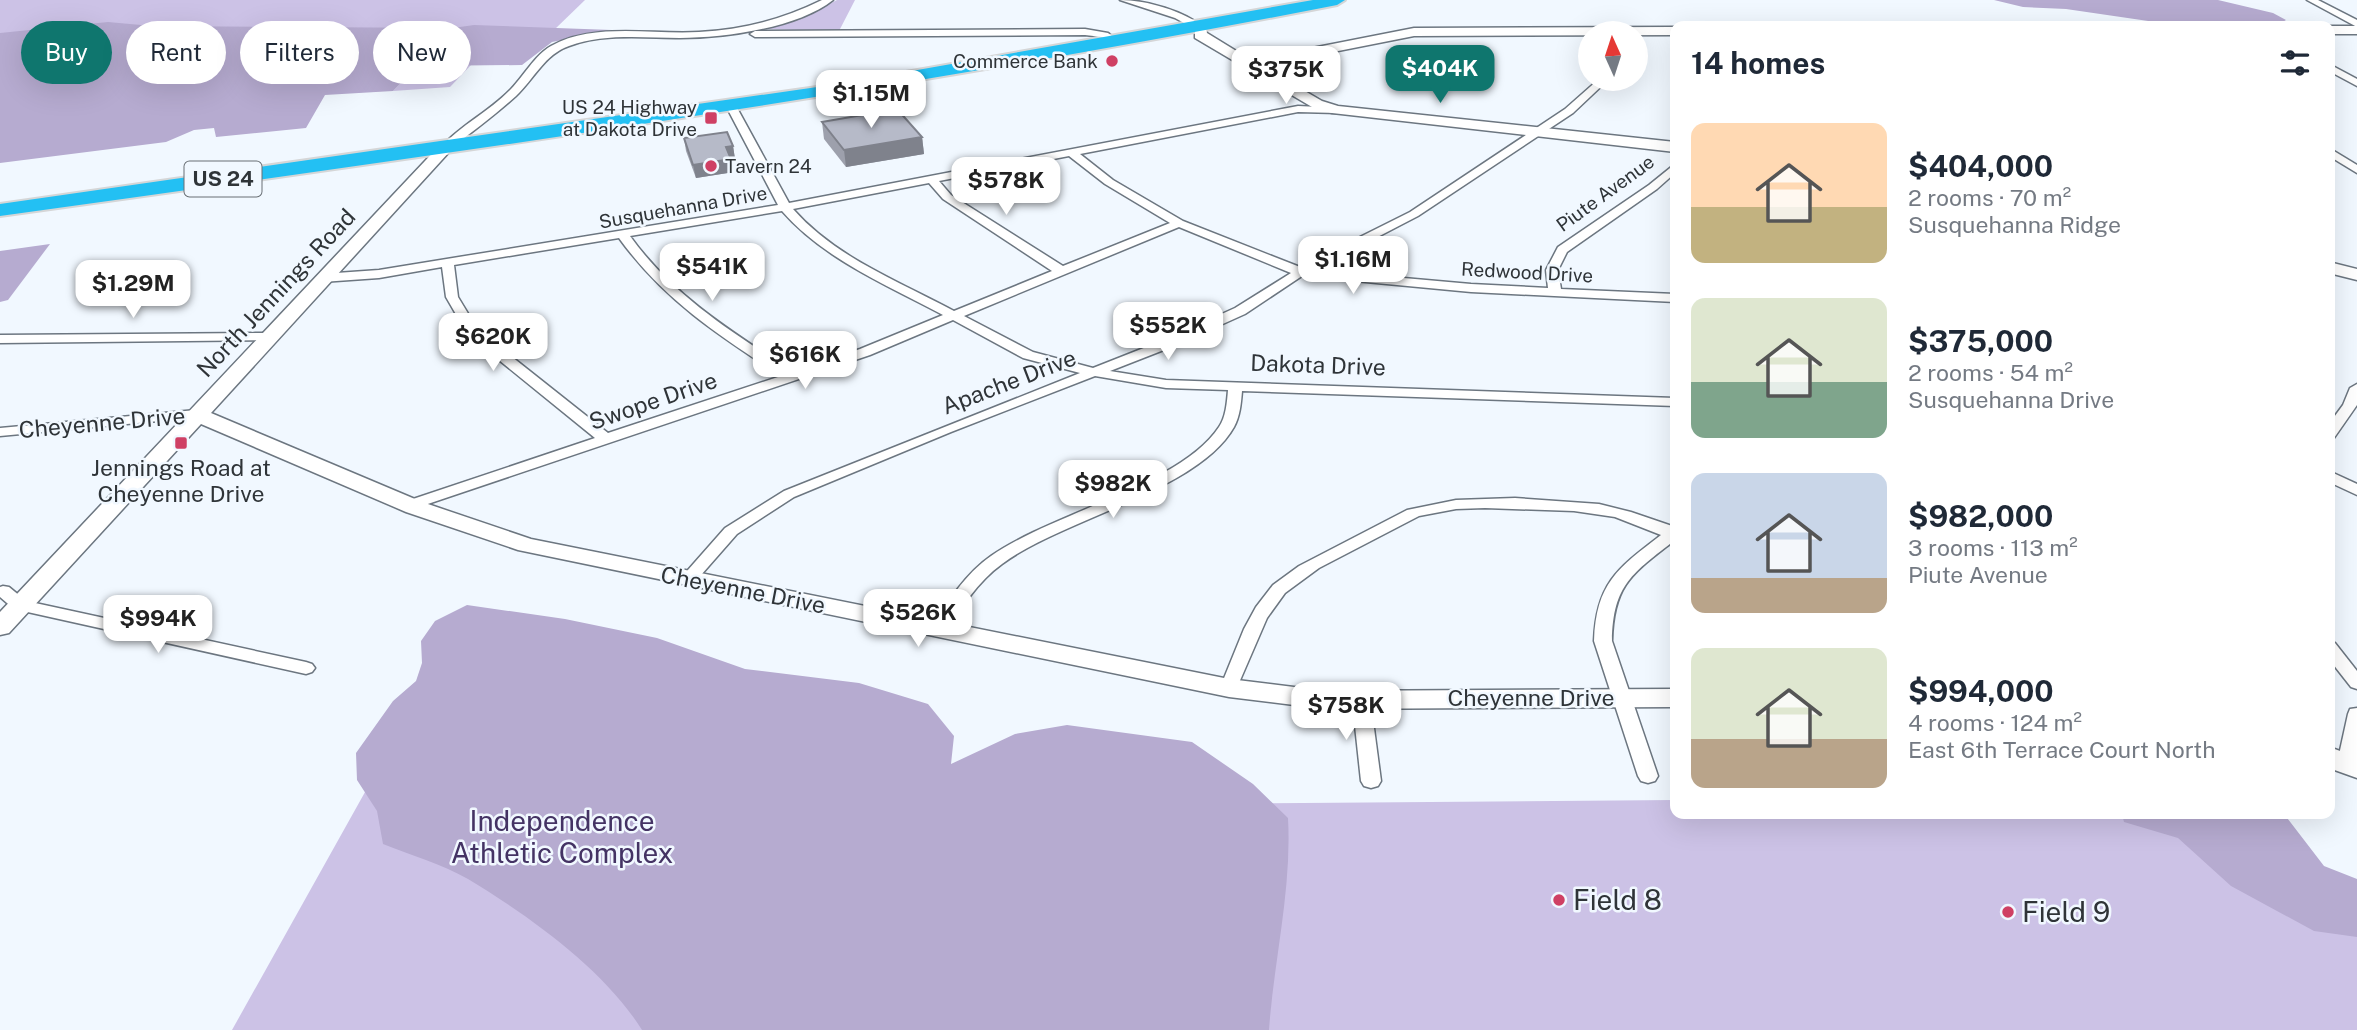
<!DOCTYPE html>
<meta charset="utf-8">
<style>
:root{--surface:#fff;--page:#f6f6f7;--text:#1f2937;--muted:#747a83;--accent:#0f766e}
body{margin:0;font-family:"Public Sans",sans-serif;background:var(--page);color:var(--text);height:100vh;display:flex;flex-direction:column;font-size:26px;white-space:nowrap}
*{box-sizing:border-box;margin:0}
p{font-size:23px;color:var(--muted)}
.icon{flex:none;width:38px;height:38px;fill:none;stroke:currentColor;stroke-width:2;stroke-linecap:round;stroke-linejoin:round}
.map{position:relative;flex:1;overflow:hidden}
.details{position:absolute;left:1670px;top:21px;width:665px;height:798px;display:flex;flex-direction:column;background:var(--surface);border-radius:14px;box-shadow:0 7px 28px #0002}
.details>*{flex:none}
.guide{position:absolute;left:21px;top:21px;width:665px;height:63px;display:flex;gap:14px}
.needle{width:46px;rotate:357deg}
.buttons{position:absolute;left:1578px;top:21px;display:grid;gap:14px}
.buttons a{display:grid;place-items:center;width:70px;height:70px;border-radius:50%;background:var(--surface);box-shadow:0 7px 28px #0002;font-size:35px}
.price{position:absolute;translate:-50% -60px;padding:0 16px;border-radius:14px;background:#fff;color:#222;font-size:23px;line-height:46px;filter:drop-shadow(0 2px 4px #0008)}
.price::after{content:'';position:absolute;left:50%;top:42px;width:21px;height:16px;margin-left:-10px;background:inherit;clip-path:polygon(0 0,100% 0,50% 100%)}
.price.selected{background:var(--accent);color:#fff}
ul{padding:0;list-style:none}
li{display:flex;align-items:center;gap:21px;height:175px;padding:0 21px}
li span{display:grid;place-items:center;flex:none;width:196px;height:140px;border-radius:14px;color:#555}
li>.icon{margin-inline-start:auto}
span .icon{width:84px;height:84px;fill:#fffc;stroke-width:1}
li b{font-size:30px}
h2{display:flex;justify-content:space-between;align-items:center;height:84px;padding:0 21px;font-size:30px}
.tag{padding:0 24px;border-radius:32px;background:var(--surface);box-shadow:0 7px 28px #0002;font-size:24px;line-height:63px}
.tag.selected{background:var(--accent);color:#fff}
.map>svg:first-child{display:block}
.green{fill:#ccc2e6}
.forest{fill:#b6abd0}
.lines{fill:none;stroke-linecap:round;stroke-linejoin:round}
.street-casing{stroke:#6c7680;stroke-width:3}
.secondary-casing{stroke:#6c7680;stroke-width:3}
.highway-casing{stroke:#d5d6d7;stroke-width:4}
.street{fill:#fff;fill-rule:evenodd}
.secondary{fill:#fff;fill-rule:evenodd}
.highway{fill:#23c0f3;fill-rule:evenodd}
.wall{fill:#9da0ac}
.shaded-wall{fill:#7f828c}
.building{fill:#b6bac8;stroke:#7f828c;stroke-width:2}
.poi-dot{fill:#cf4064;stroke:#f1f8ff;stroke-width:2.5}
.labels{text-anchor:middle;stroke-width:5;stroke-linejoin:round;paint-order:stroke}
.far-poi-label{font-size:19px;fill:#2f3438;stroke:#f1f8ff;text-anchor:end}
.far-street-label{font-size:19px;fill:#2f3438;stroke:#f1f8ff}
.shield{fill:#f1f8ff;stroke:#696f74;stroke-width:2}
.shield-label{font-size:21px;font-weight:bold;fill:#2f3438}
.street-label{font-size:23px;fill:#2f3438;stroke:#f1f8ff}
.poi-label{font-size:23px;fill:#2f3438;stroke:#f1f8ff}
.near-park-label{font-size:28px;fill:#443364;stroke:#f1f8ff}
.near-poi-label{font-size:28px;fill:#2f3438;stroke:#f1f8ff;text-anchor:start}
</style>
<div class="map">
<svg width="2357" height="1030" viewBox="0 0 2357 1030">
<rect width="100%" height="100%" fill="#f1f8ff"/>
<g class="green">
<polygon points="0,0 585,0 554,30 0,33"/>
<polygon points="837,0 855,0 839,31 761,29 804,17"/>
<polygon points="471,65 450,87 393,91 418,66"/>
<polygon points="464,615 917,806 1675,800 1675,814 2258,814 2357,904 2357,1030 232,1030"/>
</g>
<g class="forest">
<polygon points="1994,0 2218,0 2273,13 2286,20 2281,23 2155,22 2066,9 2023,7"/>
<polygon points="108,22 152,26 453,28 474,25 612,30 552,42 522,65 418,66 393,91 325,95 306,128 216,137 214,128 194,130 166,142 0,163 0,33"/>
<polygon points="50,244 8,300 0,302 0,251"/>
<path d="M 467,605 L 565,619 L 657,638 L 745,669 L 859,683 L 928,704 L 954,736 L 951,764 L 1015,734 L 1067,725 L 1192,742 L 1253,784 L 1288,818 C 1292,889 1274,959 1269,1030 L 642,1030 C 604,969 529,916 468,879 C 442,864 410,855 383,844 L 377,811 L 357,780 L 356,753 L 393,701 L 416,681 L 422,663 L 421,641 L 435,621 Z"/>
<polygon points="2122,814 2284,814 2324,866 2357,879 2357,937 2314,931 2231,886 2178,838 2124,822"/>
</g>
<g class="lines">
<g class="street-casing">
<g id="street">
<path d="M 822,0 L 833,0 C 798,28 724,38 680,38 C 644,38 604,33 569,46 C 545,54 534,79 516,96 C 495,115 472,132 450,149 L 441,147 C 461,125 490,111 511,89 C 523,77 535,55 551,46 C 594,22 652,35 699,32 C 742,30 784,19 822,0 Z"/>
<path d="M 1120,0 C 1147,0 1184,11 1205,28 L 1197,30 L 1175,18 Z"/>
<polygon points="2307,0 2318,0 2357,20 2357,27"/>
<polygon points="1085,29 1108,33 1120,43 1115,46 1102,37 1085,35 755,37 750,34 755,31"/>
<polygon points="2329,64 2357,79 2357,86 2329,71"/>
<path d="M 1599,79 L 1609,79 L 1573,113 L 1418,216 L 1314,270 L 1471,284 L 1548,288 L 1546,270 L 1558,247 L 1649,185 L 1675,164 L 1675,173 L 1657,189 L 1567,252 L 1558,270 L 1561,289 L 1675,294 L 1675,302 L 1471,292 L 1302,276 L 1245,314 L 1174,346 L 1110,371 L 1166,380 L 1675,398 L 1675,406 L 1242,391 C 1241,403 1240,416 1234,427 C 1198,491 1062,519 1002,564 C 977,582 961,608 945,634 L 939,636 L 930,630 C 947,603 965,574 991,556 C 1052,513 1181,485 1219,427 C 1226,417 1227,402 1228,390 L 1166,388 L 1095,376 L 951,432 L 794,497 L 737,534 L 694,583 L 688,584 L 680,579 L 725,528 L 784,491 L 1080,373 L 1023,358 L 953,320 L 870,355 L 410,510 L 404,508 L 402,505 L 404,502 L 595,438 L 468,335 L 446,297 L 442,267 L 379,278 L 322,282 L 316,278 L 322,274 L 379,270 L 778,205 L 726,106 L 731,103 L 736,106 L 789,203 L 1298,106 L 1341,108 L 1342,110 L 1337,113 L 1298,112 L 1080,154 L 1113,180 L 1183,221 L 1300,267 L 1410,212 L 1565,109 ZM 1069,156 L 1105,184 L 1170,223 L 1063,266 L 951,195 L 939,181 ZM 929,183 L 943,199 L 1052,271 L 954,311 C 898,281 835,257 793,209 ZM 782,211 C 825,260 887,285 943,315 L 860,349 L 793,372 C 732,332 673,296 630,236 ZM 1179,227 L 1291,273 L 1235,308 L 1164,340 L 1093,368 L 1033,352 L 964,316 ZM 619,238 C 664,300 718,335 781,376 L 608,433 L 478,330 L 458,297 L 454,265 Z"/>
<polygon points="2329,148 2357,165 2357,173 2329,156"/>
<polygon points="267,333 274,337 272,340 0,343 0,335"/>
<polygon points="2357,384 2357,405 2334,438 2329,439 2329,424 2343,405 2350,388"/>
<polygon points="196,410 203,414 201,417 0,436 0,428"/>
<polygon points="2329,471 2357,484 2357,495 2329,482"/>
<path d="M 1515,498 L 1599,504 L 1631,512 L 1675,527 L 1675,540 C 1633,573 1613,584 1612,641 L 1658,776 L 1655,781 L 1648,783 L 1641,781 L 1638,776 L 1594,641 C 1596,583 1618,568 1661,535 L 1615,517 L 1574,511 L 1485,508 L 1456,509 L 1419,516 L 1319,568 L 1285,593 L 1267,618 L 1235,692 L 1223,692 L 1220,688 L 1244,629 L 1256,607 L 1273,585 L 1299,566 L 1407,510 L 1456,500 Z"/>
<polygon points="3,586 9,587 26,601 306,662 312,664 315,668 312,672 306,674 14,609 0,597 0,587"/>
<polygon points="2329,641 2335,643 2357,671 2357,689 2351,687 2329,659"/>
<polygon points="1361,692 1367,694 1370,698 1381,781 1378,786 1371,788 1364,786 1361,781 1352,698 1355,694"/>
<polygon points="2357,708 2357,762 2354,769 2347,771 2340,769 2337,764 2348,714 2350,709"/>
</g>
</g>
<g class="secondary-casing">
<g id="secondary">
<polygon points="1195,25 1205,25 1207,33 1251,60 1414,28 1675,27 1675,35 1414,36 1262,66 1322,101 1338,106 1675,142 1675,152 1332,113 1312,107 1195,38"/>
<polygon points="2328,26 2357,26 2357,34 2329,34"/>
<polygon points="446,142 451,144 451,150 211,413 422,502 531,539 1229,679 1326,691 1675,689 1675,707 1326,709 1229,697 518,550 406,512 201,424 9,633 0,635 0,612 441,144"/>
<polygon points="2329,262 2357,269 2357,280 2329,273"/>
<polygon points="2329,747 2357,757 2357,778 2329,768"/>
</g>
</g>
<g class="highway-casing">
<path id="highway" d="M 1313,0 L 1345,0 L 1337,5 C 894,92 447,154 0,216 L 0,204 L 838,84 Z"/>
</g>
<use href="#street" class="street"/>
<use href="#secondary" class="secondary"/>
<use href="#highway" class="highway"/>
</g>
<g class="wall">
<polygon points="822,122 922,137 924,154 846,167 824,139"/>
<polygon points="684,138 733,146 735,159 731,160 734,172 696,178 686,151"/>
</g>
<g class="shaded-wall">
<polygon points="922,137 924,154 846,167 844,150"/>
<polygon points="733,146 735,159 731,160 734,172 696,178 693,165 726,147"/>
</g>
<g class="building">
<polygon points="897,109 922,137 844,150 822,122"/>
<polygon points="727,132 733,146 726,147 731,159 693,165 684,138"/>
</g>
<g class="poi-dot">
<circle cx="1112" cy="61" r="7"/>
<rect x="704" y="111" width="14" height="14" rx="3.5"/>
<circle cx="711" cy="166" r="7"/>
<rect x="174" y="436" width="14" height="14" rx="3.5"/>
<circle cx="1559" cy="900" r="7"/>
<circle cx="2008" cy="912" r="7"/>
</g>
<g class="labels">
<g class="far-poi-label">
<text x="1098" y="68">Commerce Bank</text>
<text x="697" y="114">US 24 Highway<tspan x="697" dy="22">at Dakota Drive</tspan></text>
<text x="725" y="173" text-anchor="start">Tavern 24</text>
</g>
<g class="far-street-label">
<text transform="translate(1605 193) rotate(-36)" y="7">Piute Avenue</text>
<text transform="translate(683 207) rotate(-10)" y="7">Susquehanna Drive</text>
<text transform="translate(1527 272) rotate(3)" y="7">Redwood Drive</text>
</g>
<rect class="shield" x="184.5" y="161.5" width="77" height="35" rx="5"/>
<g class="shield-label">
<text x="223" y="186">US 24</text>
</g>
<g class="street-label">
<text transform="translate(276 293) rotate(-47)" y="8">North Jennings Road</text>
<text transform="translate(1318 365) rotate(2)" y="8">Dakota Drive</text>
<text transform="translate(1009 382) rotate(-21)" y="8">Apache Drive</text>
<text transform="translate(653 401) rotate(-19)" y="8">Swope Drive</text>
<text transform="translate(102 423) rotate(-5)" y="8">Cheyenne Drive</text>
<text transform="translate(743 590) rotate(11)" y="8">Cheyenne Drive</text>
<text x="1531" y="706">Cheyenne Drive</text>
</g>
<g class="poi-label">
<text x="181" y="476">Jennings Road at<tspan x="181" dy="26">Cheyenne Drive</tspan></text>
</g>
<g class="near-park-label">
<text x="562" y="831">Independence<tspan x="562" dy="32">Athletic Complex</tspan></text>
</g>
<g class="near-poi-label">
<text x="1573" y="910">Field 8</text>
<text x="2022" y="922">Field 9</text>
</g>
</g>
</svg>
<div class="buttons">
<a><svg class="needle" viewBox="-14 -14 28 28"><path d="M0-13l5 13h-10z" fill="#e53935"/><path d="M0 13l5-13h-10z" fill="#747a83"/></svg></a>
</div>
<b class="price selected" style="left:1440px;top:105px">$404K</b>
<b class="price" style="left:1286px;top:106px">$375K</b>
<b class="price" style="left:871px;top:130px">$1.15M</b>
<b class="price" style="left:1006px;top:217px">$578K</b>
<b class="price" style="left:1353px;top:296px">$1.16M</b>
<b class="price" style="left:712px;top:303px">$541K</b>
<b class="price" style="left:133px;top:320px">$1.29M</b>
<b class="price" style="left:1168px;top:362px">$552K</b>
<b class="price" style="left:493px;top:373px">$620K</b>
<b class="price" style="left:805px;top:391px">$616K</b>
<b class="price" style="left:1113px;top:520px">$982K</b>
<b class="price" style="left:918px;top:649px">$526K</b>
<b class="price" style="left:158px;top:655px">$994K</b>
<b class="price" style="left:1346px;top:742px">$758K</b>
<div class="guide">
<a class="tag selected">Buy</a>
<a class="tag">Rent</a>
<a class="tag">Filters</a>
<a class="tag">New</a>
</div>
<section class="details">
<h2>14 homes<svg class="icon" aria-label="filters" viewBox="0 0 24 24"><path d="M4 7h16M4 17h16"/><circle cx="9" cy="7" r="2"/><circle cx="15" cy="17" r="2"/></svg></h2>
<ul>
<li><span style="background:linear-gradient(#ffd9b3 60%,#c2b280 0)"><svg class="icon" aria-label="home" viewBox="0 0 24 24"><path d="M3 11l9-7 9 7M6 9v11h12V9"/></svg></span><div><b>$404,000</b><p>2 rooms · 70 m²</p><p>Susquehanna Ridge</p></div></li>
<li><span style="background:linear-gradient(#dfe7d0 60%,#7fa58c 0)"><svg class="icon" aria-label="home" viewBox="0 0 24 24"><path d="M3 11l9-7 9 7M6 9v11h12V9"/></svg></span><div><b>$375,000</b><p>2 rooms · 54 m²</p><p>Susquehanna Drive</p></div></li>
<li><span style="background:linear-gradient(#c9d6e8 75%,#b9a48a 0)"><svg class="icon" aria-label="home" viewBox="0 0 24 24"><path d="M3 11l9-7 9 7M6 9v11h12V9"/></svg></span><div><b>$982,000</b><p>3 rooms · 113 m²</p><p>Piute Avenue</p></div></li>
<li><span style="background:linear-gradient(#dfe7d0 65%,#b9a48a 0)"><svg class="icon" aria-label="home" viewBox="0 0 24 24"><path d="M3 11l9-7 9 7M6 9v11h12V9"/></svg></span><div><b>$994,000</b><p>4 rooms · 124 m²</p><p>East 6th Terrace Court North</p></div></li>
</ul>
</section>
</div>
